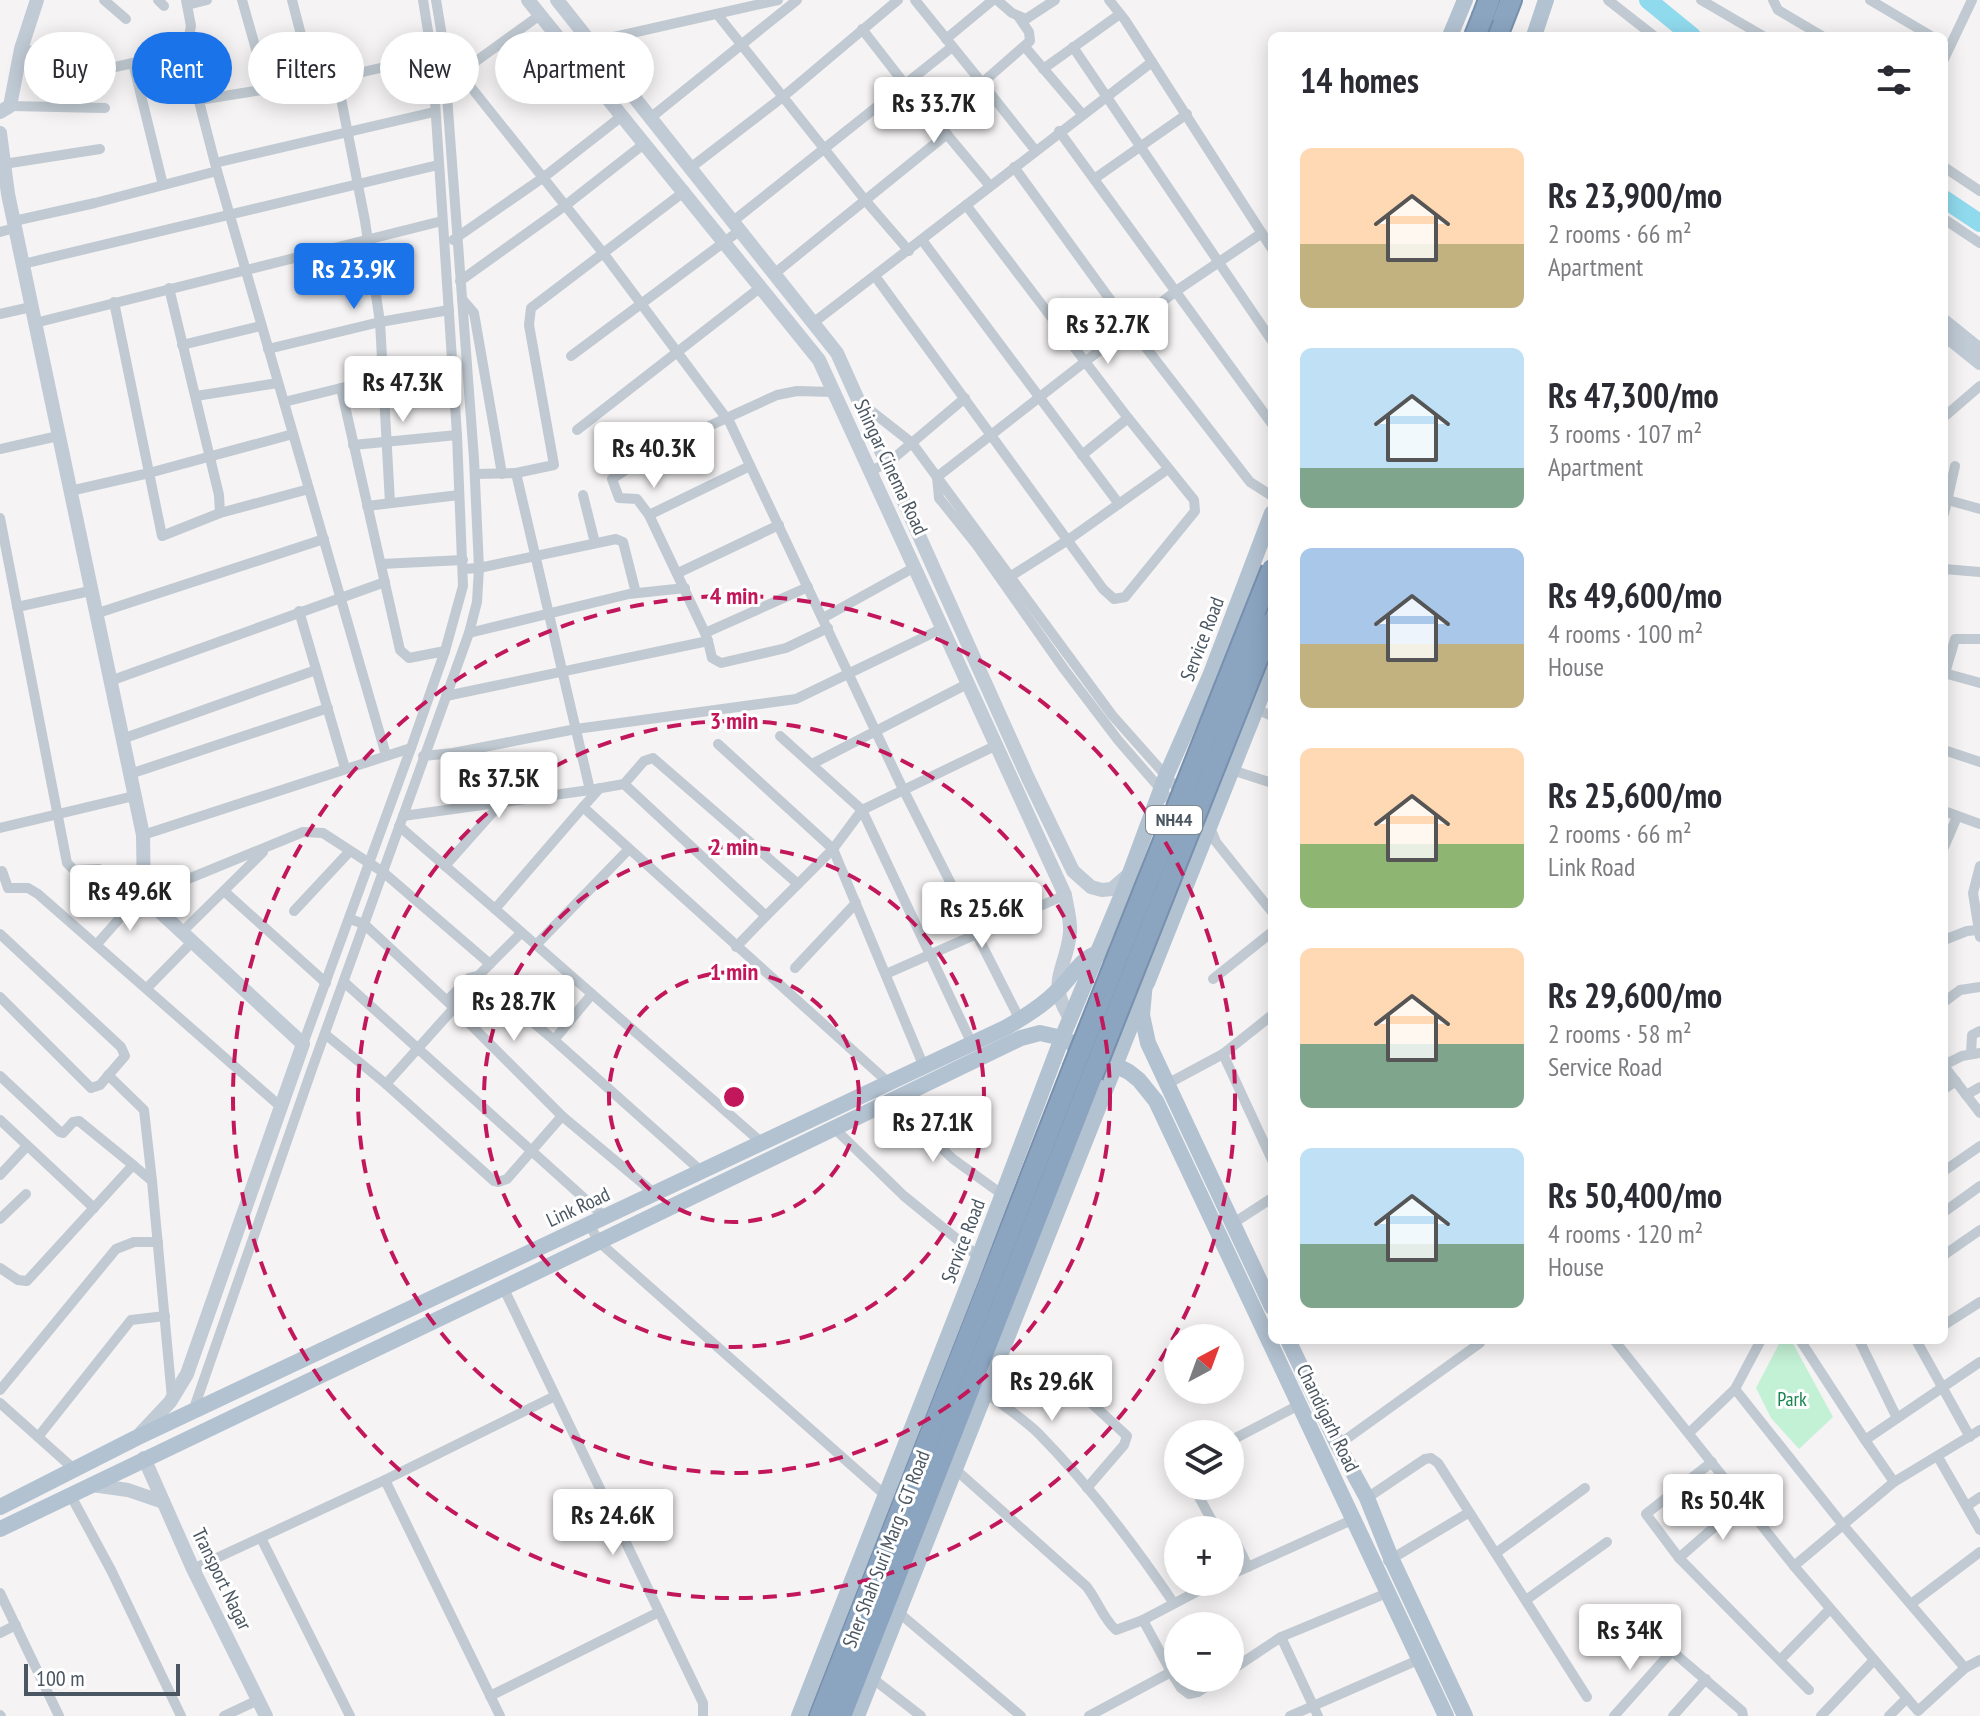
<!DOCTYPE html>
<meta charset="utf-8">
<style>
:root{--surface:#fff;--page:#f7f7f7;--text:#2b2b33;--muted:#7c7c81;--accent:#1a73e8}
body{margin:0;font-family:"PT Sans Narrow",sans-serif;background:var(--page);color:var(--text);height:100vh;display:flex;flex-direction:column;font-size:30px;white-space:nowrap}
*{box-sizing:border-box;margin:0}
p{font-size:26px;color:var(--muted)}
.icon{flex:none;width:44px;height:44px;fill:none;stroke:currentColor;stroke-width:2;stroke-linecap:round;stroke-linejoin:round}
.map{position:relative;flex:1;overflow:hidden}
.drawer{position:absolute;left:1268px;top:32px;width:680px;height:1312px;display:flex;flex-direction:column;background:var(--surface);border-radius:12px;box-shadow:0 4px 20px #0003}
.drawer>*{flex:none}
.top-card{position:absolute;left:24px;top:32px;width:760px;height:72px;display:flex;gap:16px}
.needle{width:52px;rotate:41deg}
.buttons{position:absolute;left:1164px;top:1324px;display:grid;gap:16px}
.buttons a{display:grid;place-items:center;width:80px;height:80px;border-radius:50%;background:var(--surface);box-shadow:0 4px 20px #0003;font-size:40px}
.scale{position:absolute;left:24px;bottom:20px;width:156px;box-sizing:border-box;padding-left:8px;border:4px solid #4a5661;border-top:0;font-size:22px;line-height:28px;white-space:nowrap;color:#4a5661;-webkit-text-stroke:6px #fff;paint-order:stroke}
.price{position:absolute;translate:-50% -68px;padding:0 18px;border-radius:8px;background:#fff;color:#222;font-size:26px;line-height:52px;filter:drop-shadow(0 2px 4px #0008)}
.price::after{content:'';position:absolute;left:50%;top:48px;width:24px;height:18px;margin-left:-12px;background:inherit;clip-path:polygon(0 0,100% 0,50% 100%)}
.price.on{background:var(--accent);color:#fff}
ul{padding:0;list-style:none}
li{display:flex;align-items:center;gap:24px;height:200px;padding:0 32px}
li span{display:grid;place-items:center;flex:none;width:224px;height:160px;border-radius:12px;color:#555}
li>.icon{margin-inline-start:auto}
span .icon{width:96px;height:96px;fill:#fffc;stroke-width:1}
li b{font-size:34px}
h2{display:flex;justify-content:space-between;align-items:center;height:96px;padding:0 32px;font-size:34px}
.chip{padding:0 28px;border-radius:36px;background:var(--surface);box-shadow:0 4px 20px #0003;font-size:28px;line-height:72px}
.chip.on{background:var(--accent);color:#fff}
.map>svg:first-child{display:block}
.green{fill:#c3f1d5}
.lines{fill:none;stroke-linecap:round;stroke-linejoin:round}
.river{stroke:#90daee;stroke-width:18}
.highway-casing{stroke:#7690ad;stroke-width:24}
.street{stroke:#c1cad2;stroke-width:10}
.secondary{stroke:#c1cbd6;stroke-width:14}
.primary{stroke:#b3c2d1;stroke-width:16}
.highway{stroke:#8ba5c1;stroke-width:20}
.highway-bridge-casing{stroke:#7690ad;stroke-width:24;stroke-linecap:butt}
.highway-bridge{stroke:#8ba5c1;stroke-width:20}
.ring{fill:none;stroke:#c2185b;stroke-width:4;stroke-dasharray:14 10}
.labels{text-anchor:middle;stroke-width:6;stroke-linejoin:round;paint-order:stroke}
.shield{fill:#fff;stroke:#808990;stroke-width:2}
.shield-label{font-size:18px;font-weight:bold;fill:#4a5661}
.street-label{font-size:20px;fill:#4a5661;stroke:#fff}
.park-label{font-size:20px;fill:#17864f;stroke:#fff}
.centre{fill:#c2185b;stroke:#fff;stroke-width:4}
.ring-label{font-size:24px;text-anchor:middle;font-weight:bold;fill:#c2185b;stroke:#fff;stroke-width:6;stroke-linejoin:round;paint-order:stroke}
</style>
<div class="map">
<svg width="1980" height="1716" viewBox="0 0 1980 1716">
<rect width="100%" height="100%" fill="#f5f3f3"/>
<polygon class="green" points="1781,1340 1791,1340 1833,1417 1799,1449 1771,1418 1756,1388"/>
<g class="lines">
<g class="river">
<polyline points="1648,0 1692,36"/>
<polyline points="1944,199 1980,223"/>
</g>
<g class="highway-casing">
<g id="highway">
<polyline points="1483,16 1489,0"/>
<polyline points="1497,36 1511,0"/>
<polyline points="820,1716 1073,1069"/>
<polyline points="841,1716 1092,1076"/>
</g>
</g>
<g class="street">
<polyline points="104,0 126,19"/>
<polyline points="158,0 164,6"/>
<polyline points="242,0 259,60"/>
<polyline points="292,0 306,54"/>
<polyline points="915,0 982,83"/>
<polyline points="997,0 1012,13 1026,19 1055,0"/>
<polyline points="1109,0 1125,20 1272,249"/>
<polyline points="1608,0 1654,36"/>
<polyline points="1701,0 1763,36"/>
<polyline points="1773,0 1778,10 1822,36"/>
<polyline points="1870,0 1931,36"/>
<polyline points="187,5 207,0"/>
<polyline points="717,14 865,200 909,251"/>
<polyline points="1018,16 1029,32 1030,41 982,83 1035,150"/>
<polyline points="862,29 904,83 990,186"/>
<polyline points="946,39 993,0"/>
<polyline points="1025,47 1082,114"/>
<polyline points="1073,47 1272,341"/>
<polyline points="21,49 115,67 186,51"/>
<polyline points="571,54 589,44 614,37 778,0"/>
<polyline points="1944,59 1972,0"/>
<polyline points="133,63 163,185"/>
<polyline points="1043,69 1120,14"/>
<polyline points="337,78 365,221 380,322 390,503"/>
<polyline points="446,83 540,15"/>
<polyline points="447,95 465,85 470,86 604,254 730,423 901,785 1020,1020"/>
<polyline points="199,100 337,78 432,56"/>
<polyline points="10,106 105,108"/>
<polyline points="649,119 797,0"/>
<polyline points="1059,131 1272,424"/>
<polyline points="215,163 434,112"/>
<polyline points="4,164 100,149"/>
<polyline points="1014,167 1130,327 1250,482 1272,496"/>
<polyline points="1944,167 1980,191"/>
<polyline points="689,169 784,96 898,0"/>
<polyline points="217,171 386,755"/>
<polyline points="1094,179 1187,114"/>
<polyline points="1944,219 1980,243"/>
<polyline points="14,221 95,203 217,171 186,51 191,26 186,0"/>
<polyline points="732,222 952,47"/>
<polyline points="0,232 15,228"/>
<polyline points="453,240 544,177 622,116"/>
<polyline points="922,240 1119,504"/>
<polyline points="23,264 438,165"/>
<polyline points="774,274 947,134"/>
<polyline points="875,276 1103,589 1114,599 1125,597 1195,511 1194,500 1128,418 966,205"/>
<polyline points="460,281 566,205 645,143"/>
<polyline points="169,288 219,495 220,513"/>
<polyline points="462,299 474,313 502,474"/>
<polyline points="114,302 162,536 220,513 309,489"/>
<polyline points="0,314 31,307"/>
<polyline points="35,323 442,221"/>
<polyline points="813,323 1152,62"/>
<polyline points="182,345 261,326"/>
<polyline points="268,349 380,322 449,310"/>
<polyline points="571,356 739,231"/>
<polyline points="341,388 384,378 451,370"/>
<polyline points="196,396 278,383"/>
<polyline points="284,402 341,388 400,650 409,658 445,651"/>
<polyline points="861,403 912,443 1112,715 1183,795"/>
<polyline points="1944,417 1980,386"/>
<polyline points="577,430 761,287"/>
<polyline points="353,445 457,435"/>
<polyline points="0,449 58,436"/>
<polyline points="1082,455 1128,418"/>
<polyline points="870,471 888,463 965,398"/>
<polyline points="516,473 554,465 529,325 531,308 685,191"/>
<polyline points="475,474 516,473 590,790 624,784 766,916 833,849 862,810 972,1044"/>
<polyline points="70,491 149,473 293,434"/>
<polyline points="583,495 595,543"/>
<polyline points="1944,499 1980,509"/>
<polyline points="367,506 459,495"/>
<polyline points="1944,514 1955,466"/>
<polyline points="649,515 750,466"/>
<polyline points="0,518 67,863 74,870 99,869 135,901"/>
<polyline points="381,564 463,560"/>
<polyline points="463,569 479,568 616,539 623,542 636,593"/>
<polyline points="1944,569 1980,572"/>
<polyline points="678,573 779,525"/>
<polyline points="1008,578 1068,540 1168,469"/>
<polyline points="808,587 705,633 649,515 637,499 619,498 612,479 652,452 777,395 797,391 833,392"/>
<polyline points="17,607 90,591"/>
<polyline points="299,611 345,768"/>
<polyline points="95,614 324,539"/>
<polyline points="823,618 915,567"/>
<polyline points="469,633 629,594 685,588"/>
<polyline points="708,641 712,658 721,663 786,648 828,628"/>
<polyline points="1944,673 1980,683"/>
<polyline points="1945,673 1955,639 1980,639"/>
<polyline points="110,681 385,582"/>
<polyline points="446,696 708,641 705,633"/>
<polyline points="1256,709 1272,716"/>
<polyline points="780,736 862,810 997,745"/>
<polyline points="122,739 316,670"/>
<polyline points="718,744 833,849 924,1067"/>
<polyline points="1944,750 1980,762"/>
<polyline points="423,756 453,753 576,729 796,699 943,628"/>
<polyline points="812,764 969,683"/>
<polyline points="1232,770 1272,783"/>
<polyline points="130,774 328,708"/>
<polyline points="624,784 644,761 653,758 798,884"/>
<polyline points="600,788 583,807 890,1084"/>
<polyline points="583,807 495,909 762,1143"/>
<polyline points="1177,808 1118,740 1064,669 976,544 939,498 937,477 1176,291 1262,233"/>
<polyline points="1944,811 1980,824"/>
<polyline points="403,816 590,790"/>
<polyline points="1209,825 1216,842 1272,912"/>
<polyline points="399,826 495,909"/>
<polyline points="0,828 134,796"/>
<polyline points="143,835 411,748"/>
<polyline points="1944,847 1957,817"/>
<polyline points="445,866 501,803"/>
<polyline points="1980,866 1973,893 1980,937"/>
<polyline points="2,871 8,888 28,888 38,894 281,1107"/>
<polyline points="224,891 326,983"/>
<polyline points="294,911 350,851"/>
<polyline points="350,919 364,924 447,1001 562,1116 654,1193"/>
<polyline points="183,931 263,852"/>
<polyline points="0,934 121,1047 125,1056 100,1085 91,1088 0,997"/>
<polyline points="1944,940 1967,931 1978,930"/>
<polyline points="97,944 135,901 144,897 303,832 323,833 383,872 490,964 478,976 554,1040 701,1171"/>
<polyline points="536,945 629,849"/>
<polyline points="736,947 766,916"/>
<polyline points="490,964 521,933"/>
<polyline points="795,968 856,903"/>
<polyline points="886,974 1065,895"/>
<polyline points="1213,979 1272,932"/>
<polyline points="344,982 605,1217"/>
<polyline points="147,988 193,941"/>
<polyline points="447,1001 469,978 478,976"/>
<polyline points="1944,1002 1960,990 1980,987"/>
<polyline points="1272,1015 1223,1054 1272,1160"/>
<polyline points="325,1034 386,1084 494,1181 498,1182 507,1179 562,1116"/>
<polyline points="554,1040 592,994"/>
<polyline points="303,1044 411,748 445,651 463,586 457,435 432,56 423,0"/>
<polyline points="1971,1054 1972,1035 1980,1031"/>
<polyline points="1944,1065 1962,1056 1980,1053"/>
<polyline points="1944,1066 1980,1113"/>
<polyline points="108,1075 144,1110 152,1181"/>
<polyline points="0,1076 60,1132 63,1133 73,1122 79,1121 133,1165"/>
<polyline points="386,1084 454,1008"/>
<polyline points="1167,1084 1223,1054"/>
<polyline points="1944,1089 1956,1081"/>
<polyline points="1966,1095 1980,1087"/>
<polyline points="891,1100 953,1159 1003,1195"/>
<polyline points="0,1120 94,1208"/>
<polyline points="834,1128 904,1196 979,1257"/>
<polyline points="1944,1171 1980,1146"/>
<polyline points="0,1175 27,1146"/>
<polyline points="1944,1212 1980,1186"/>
<polyline points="0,1219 26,1194"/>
<polyline points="589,1224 599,1242 885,1495"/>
<polyline points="1232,1224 1272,1198"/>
<polyline points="1944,1255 1980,1230"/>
<polyline points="0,1268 18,1280 27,1281 133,1165 152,1181 172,1398"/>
<polyline points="504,1289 703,1703 703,1716"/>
<polyline points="1944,1325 1980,1302"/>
<polyline points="1614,1340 1794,1566 1918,1711 1965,1668 1980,1660"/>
<polyline points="1761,1340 1735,1389 1843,1525 1965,1668"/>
<polyline points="1800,1340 1865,1440"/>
<polyline points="1859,1340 1897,1418"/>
<polyline points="1916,1340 1970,1437"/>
<polyline points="1062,1376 1127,1436 1124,1445 1087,1488"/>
<polyline points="0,1390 116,1249 134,1242 158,1242"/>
<path d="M 985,1392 C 1003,1406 1023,1418 1039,1434 C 1089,1485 1133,1543 1173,1602"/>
<polyline points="0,1403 75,1470"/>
<polyline points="193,1411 313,1066 469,633 477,602 479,568 474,459 443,42 436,0"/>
<polyline points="1690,1432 1735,1389"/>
<polyline points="38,1437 131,1320 165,1316"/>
<polyline points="1230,1441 1299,1405"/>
<polyline points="1338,1445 1480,1343"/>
<polyline points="1938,1457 1980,1530"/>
<polyline points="1712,1462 1646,1514 1679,1558 1809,1690"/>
<path d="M 955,1469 L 1086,1586 C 1097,1599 1103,1619 1116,1630 L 1143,1620 L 1215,1582"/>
<polyline points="385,1480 500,1716"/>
<polyline points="1894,1482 1865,1440 1980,1362"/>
<polyline points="1193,1486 1217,1530"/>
<polyline points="71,1496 111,1570 181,1716"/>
<polyline points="1367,1498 1425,1459 1431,1458 1438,1463 1587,1697"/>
<polyline points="1967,1506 1980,1497"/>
<polyline points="261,1538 350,1716"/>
<polyline points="1230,1542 1235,1540 1248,1567"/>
<polyline points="1496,1553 1585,1488"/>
<polyline points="1679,1558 1744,1501"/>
<polyline points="1388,1561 1468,1513"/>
<polyline points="1794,1566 1894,1482 1980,1430"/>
<polyline points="193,1569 385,1480 555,1396"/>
<polyline points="1230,1575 1354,1519"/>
<polyline points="0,1593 59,1716"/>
<polyline points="1526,1600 1607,1542"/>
<polyline points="1911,1604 1980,1552"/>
<polyline points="898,1612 1021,1716"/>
<polyline points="1143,1620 1171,1672"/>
<polyline points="0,1633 16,1625"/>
<polyline points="1281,1637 1318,1716"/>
<polyline points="1659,1640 1742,1711 1743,1716"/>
<polyline points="1780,1660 1830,1609"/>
<polyline points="1230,1671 1281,1637 1387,1593"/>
<polyline points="872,1678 921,1716"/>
<polyline points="490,1696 659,1612"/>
<polyline points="0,1715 1,1716"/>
<polyline points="224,1716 258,1700"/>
<polyline points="1089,1716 1171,1672 1181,1688 1189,1694 1198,1692 1219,1678"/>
<polyline points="1290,1716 1418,1660"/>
<polyline points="1614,1716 1672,1651"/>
<polyline points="1673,1716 1706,1679"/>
<polyline points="1821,1716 1874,1660"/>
<polyline points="1889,1716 1907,1698"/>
</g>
<g class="secondary">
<path d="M 528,0 L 819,360 L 1065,895 C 1067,908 1071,920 1070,933 C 1066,970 1046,981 1070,1018"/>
<polyline points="557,0 837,353 1028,778 1073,871 1091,887 1102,890 1112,889 1128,875"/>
<polyline points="0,112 10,106 21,49 37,0"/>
<polyline points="0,133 8,194 143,835 144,897 303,1044 187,1374 170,1402 139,1435"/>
<polyline points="1944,321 1980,350"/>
<polyline points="1944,334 1980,363"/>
<polyline points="144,1458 193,1569 266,1716"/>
<polyline points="92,1485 128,1490 163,1502"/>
</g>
<g class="primary">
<polyline points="1450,36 1465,0"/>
<polyline points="1534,36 1546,0"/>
<polyline points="1147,983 1272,669"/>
<polyline points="1288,1340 1338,1445 1367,1498 1391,1558 1465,1716"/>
<path d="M 0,1507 L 136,1438 L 1005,1028 C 1023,1018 1041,1007 1056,992 C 1078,972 1085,943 1120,956 C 1131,960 1139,963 1146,972 L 1142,1015 L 1148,1043 L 1272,1307"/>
<path d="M 0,1529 C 341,1367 681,1202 1021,1038 L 1040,1033 L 1062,1038 L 1129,1072 L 1139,1080 L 1156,1101 L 1446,1716"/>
<polyline points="799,1716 971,1278 1062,1038 1123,892 1166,776 1210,676 1272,513"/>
<polyline points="857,1716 1139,1005"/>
</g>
<use href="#highway" class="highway"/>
<g class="highway-bridge-casing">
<g id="highway-bridge">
<polyline points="1475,36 1483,16"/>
<polyline points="1073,1069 1272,569"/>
<polyline points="1092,1076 1272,622"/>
</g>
</g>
<use href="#highway-bridge" class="highway-bridge"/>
</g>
<g class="ring">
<circle cx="734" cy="1097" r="125"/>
<circle cx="734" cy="1097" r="250"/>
<circle cx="734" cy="1097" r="376"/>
<circle cx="734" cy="1097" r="501"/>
</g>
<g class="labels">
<rect class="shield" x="1146" y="806" width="56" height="28" rx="6"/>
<g class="shield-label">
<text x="1174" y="826">NH44</text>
</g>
<g class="street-label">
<text transform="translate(891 467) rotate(65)" y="7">Shingar Cinema Road</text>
<text transform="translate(1202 639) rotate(-69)" y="7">Service Road</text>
<text transform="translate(578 1207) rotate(-25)" y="7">Link Road</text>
<text transform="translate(963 1241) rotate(-69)" y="7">Service Road</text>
<text transform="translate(1328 1418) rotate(64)" y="7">Chandigarh Road</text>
<text transform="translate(886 1549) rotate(-69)" y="7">Sher Shah Suri Marg - GT Road</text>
<text transform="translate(222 1579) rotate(64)" y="7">Transport Nagar</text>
</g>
<g class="park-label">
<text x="1792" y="1406">Park</text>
</g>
</g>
<circle cx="734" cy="1097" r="12" class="centre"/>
<g class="ring-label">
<text x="734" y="604">4 min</text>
<text x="734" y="729">3 min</text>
<text x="734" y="855">2 min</text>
<text x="734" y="980">1 min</text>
</g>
</svg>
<div class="buttons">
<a><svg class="needle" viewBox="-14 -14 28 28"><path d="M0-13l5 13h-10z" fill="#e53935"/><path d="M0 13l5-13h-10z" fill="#7c7c81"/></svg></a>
<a><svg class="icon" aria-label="layers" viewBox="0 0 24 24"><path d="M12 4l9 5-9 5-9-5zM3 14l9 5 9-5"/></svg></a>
<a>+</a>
<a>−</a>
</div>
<div class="scale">100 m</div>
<b class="price" style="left:934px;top:145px">Rs 33.7K</b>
<b class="price on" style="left:354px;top:311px">Rs 23.9K</b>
<b class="price" style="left:1108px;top:366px">Rs 32.7K</b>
<b class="price" style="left:403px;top:424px">Rs 47.3K</b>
<b class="price" style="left:654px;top:490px">Rs 40.3K</b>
<b class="price" style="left:499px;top:820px">Rs 37.5K</b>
<b class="price" style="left:130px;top:933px">Rs 49.6K</b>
<b class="price" style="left:982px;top:950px">Rs 25.6K</b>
<b class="price" style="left:514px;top:1043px">Rs 28.7K</b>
<b class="price" style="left:933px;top:1164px">Rs 27.1K</b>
<b class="price" style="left:1052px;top:1423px">Rs 29.6K</b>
<b class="price" style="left:1723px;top:1542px">Rs 50.4K</b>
<b class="price" style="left:613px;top:1557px">Rs 24.6K</b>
<b class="price" style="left:1630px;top:1672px">Rs 34K</b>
<div class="top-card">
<a class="chip">Buy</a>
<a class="chip on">Rent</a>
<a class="chip">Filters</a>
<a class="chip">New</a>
<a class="chip">Apartment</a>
</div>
<section class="drawer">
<h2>14 homes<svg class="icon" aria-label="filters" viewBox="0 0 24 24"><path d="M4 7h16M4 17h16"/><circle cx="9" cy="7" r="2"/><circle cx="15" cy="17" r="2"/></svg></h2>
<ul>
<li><span style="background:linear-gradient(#ffd9b3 60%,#c2b280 0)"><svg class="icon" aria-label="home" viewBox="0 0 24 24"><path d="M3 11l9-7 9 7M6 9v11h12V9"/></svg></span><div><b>Rs 23,900/mo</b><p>2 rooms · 66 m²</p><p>Apartment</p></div></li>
<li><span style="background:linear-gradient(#bfe0f5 75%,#7fa58c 0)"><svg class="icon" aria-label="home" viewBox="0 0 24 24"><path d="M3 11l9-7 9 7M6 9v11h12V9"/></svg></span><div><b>Rs 47,300/mo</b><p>3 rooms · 107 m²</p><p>Apartment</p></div></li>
<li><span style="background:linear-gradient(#a9c7e8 60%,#c2b280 0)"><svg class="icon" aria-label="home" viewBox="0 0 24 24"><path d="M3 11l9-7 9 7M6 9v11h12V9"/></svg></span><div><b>Rs 49,600/mo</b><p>4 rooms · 100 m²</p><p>House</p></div></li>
<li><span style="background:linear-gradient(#ffd9b3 60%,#8fb573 0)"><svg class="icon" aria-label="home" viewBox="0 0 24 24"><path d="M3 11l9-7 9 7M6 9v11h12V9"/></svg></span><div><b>Rs 25,600/mo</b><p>2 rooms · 66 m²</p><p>Link Road</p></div></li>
<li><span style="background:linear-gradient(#ffd9b3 60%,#7fa58c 0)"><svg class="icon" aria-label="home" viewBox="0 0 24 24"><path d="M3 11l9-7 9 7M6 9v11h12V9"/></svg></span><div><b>Rs 29,600/mo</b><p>2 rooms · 58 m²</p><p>Service Road</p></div></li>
<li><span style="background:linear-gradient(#bfe0f5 60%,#7fa58c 0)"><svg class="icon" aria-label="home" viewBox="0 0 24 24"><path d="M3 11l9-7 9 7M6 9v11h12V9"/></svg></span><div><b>Rs 50,400/mo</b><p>4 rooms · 120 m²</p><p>House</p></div></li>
</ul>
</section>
</div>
